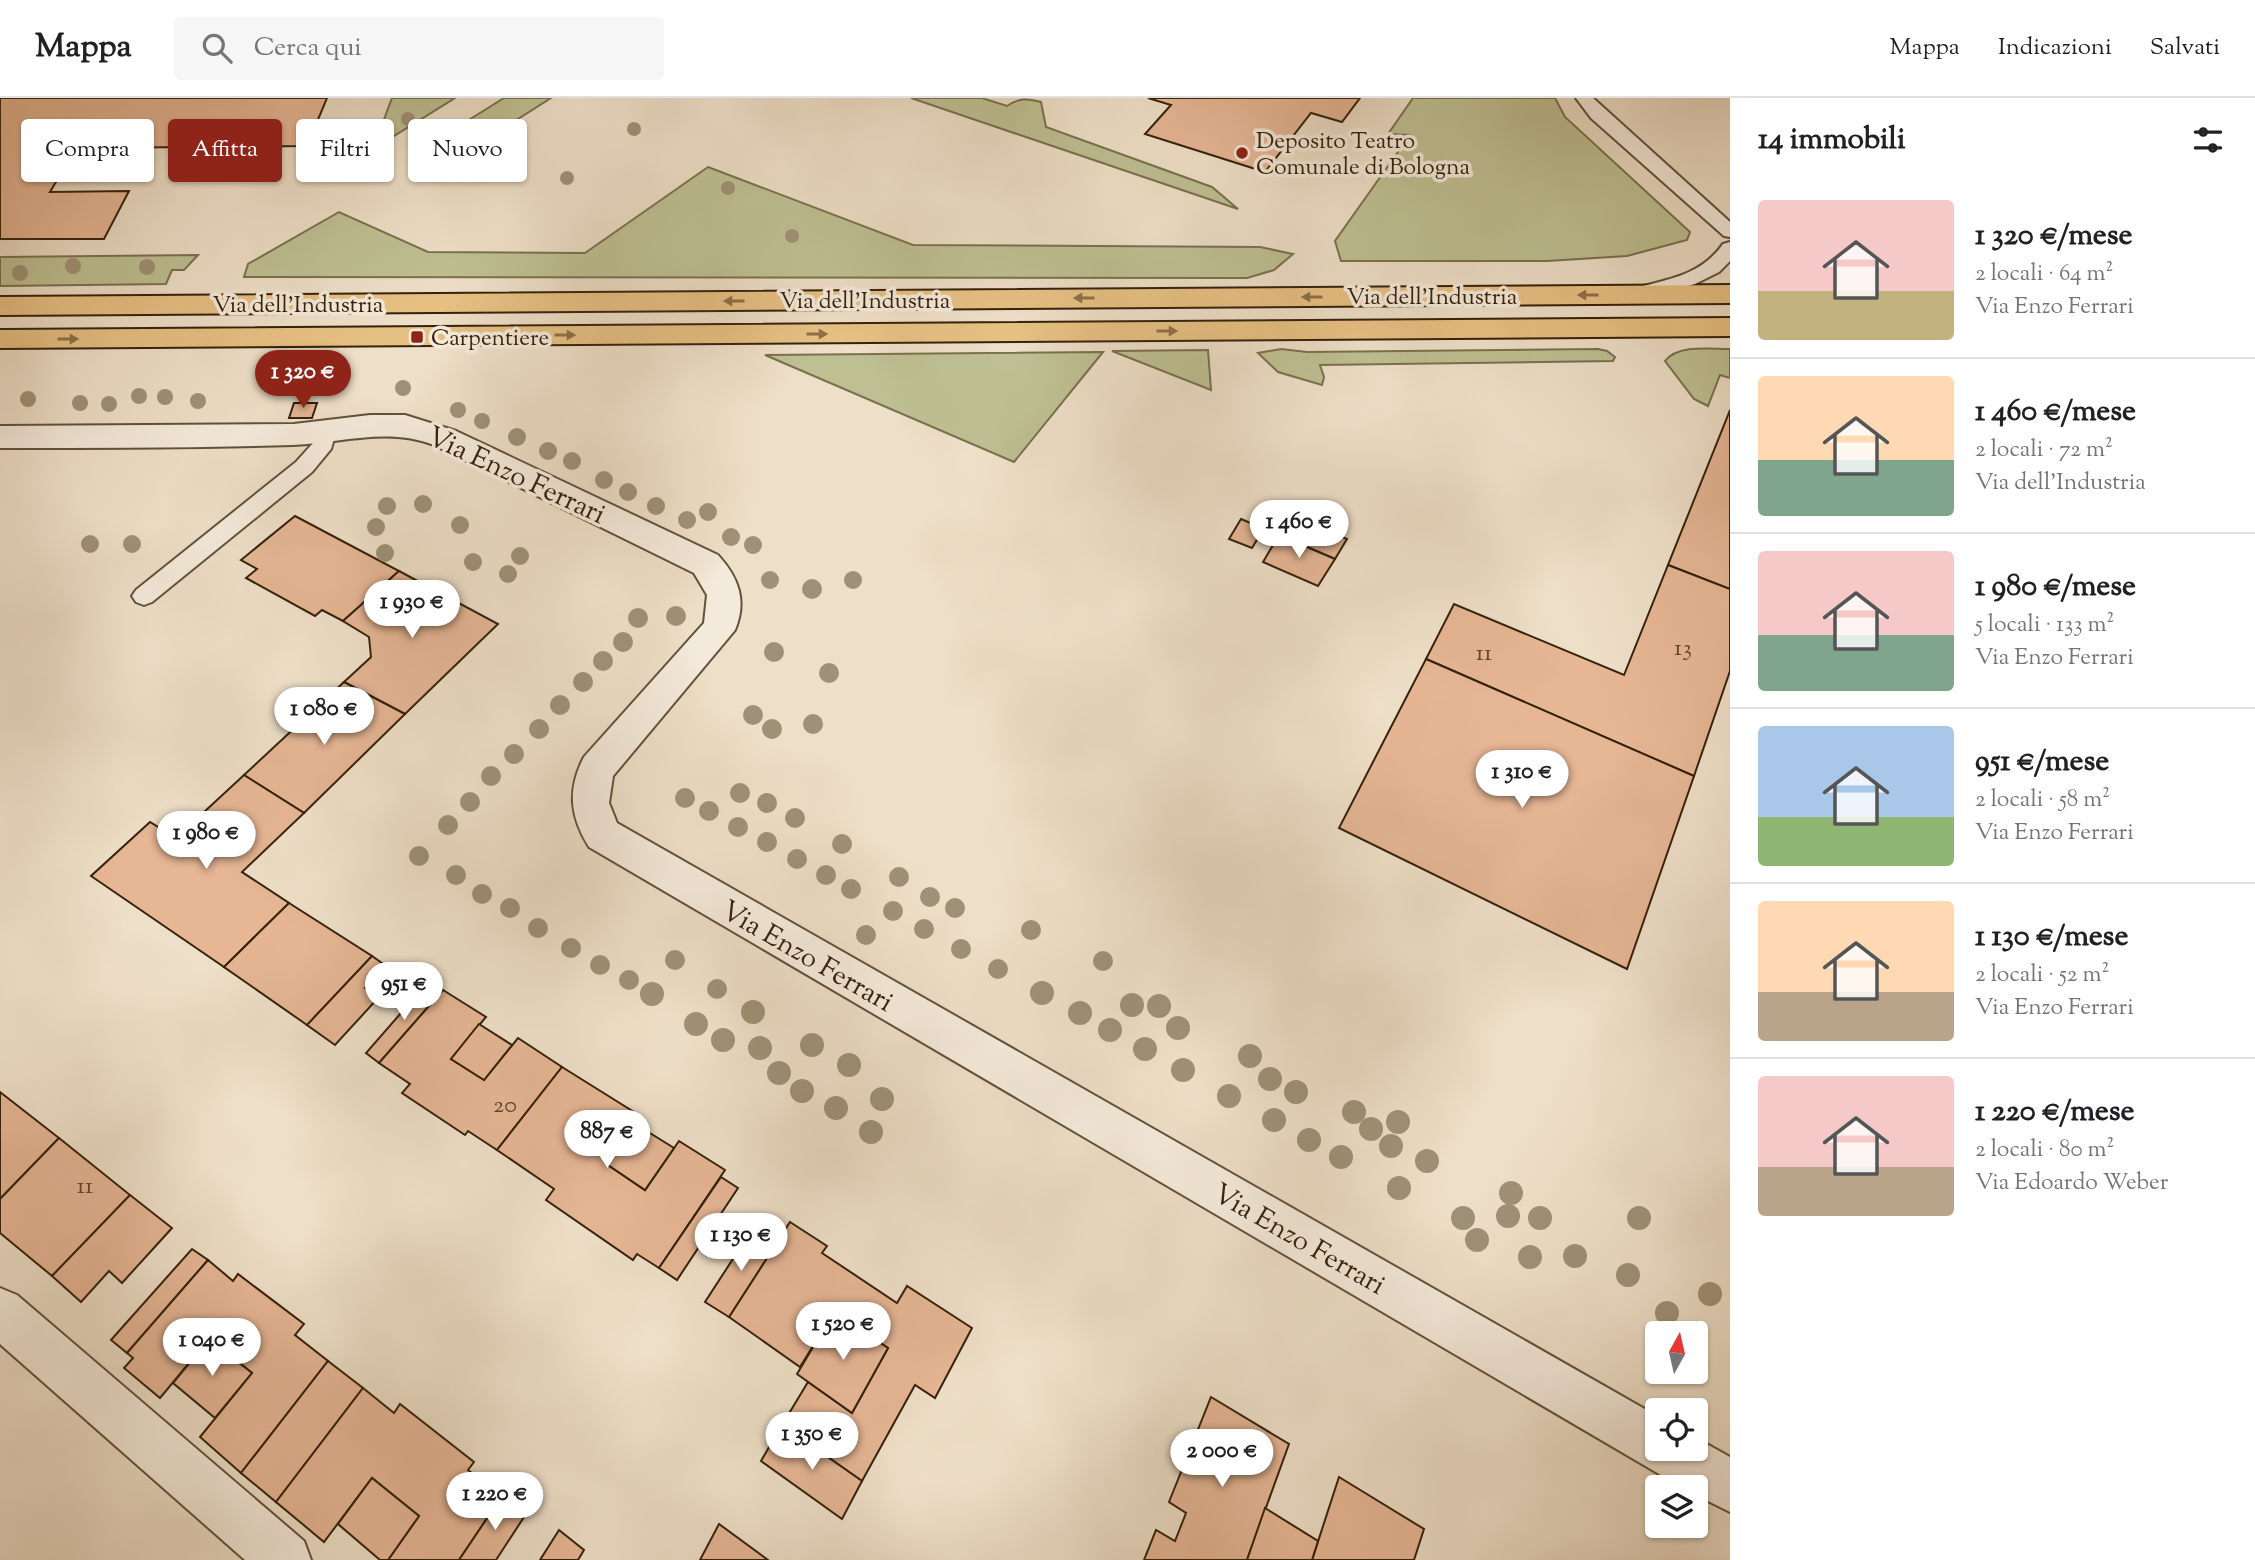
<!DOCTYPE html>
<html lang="it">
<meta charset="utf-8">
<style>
:root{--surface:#fff;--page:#f6f6f6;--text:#202124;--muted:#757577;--line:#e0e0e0;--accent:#8f2418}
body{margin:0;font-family:"Sorts Mill Goudy",serif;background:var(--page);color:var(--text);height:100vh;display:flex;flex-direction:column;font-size:26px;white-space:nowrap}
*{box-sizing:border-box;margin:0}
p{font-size:23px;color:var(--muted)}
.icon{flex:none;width:38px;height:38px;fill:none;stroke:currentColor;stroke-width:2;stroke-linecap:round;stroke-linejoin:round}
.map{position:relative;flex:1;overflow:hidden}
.drawer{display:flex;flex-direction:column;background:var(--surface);width:525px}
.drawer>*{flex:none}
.top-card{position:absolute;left:21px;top:21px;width:665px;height:63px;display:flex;gap:14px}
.needle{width:46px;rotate:8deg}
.controls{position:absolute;left:1645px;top:1223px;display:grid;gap:14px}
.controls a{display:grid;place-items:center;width:63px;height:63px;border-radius:7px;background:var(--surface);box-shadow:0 2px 5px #0004;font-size:35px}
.price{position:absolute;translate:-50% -60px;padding:0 16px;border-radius:24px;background:#fff;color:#222;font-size:23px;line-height:46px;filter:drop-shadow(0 2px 4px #0008)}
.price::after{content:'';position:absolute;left:50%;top:42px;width:21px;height:16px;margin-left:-10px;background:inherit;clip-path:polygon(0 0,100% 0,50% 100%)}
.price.active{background:var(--accent);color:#fff}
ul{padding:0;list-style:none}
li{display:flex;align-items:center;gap:21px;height:175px;padding:0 28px}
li+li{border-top:2px solid var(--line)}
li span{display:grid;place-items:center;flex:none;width:196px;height:140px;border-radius:7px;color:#555}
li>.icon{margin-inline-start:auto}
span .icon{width:84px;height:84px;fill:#fffc;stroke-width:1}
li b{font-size:30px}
h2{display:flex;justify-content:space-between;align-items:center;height:84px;padding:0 28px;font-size:30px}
.pill{padding:0 24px;border-radius:7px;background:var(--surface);box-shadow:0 2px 5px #0004;font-size:24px;line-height:63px}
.pill.active{background:var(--accent);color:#fff}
header{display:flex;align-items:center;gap:42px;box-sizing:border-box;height:98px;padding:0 35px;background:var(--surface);border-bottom:2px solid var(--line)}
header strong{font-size:33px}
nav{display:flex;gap:38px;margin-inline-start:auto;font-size:24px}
.search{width:490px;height:63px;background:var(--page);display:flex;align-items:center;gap:18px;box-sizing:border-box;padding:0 24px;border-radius:7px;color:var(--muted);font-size:26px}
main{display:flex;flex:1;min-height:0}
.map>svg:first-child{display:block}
.green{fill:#bec093;stroke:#7a714f;stroke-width:2}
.building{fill:#e6b695;stroke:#35220b;stroke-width:2}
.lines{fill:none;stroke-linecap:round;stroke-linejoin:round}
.lane-casing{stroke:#63513a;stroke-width:4}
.street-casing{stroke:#63513a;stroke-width:4}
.primary-casing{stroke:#35220b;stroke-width:4}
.lane{fill:#f4eadb;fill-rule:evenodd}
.street{fill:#f4eadb;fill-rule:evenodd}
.primary{fill:#e7c084;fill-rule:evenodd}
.tree{fill:#9f9177}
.oneway{fill:#8e7148}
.poi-dot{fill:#8f2418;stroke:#f4eadb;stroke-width:2.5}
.labels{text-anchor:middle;stroke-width:7;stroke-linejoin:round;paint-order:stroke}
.far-poi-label{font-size:23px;fill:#35220b;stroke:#f4eadb;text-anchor:start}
.far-street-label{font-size:23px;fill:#35220b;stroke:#f4eadb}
.number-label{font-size:24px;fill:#61472e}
.street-label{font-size:28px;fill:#35220b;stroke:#f4eadb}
</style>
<header>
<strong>Mappa</strong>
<div class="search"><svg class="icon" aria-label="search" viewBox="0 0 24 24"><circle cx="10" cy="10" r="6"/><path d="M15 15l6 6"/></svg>Cerca qui</div>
<nav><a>Mappa</a><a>Indicazioni</a><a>Salvati</a></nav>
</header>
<main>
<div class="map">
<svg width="1730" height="1462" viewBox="0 0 1730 1462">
<rect width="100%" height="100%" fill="#eedfc8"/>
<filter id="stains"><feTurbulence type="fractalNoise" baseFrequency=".00286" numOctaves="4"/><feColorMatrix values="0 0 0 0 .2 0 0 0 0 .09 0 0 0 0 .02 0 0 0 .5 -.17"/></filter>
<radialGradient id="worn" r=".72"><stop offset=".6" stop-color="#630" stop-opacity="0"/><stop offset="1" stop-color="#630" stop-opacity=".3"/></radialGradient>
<g class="green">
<polygon points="392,0 455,0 373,51"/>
<polygon points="504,0 551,0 446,67 416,55"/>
<path d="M 911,0 L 982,0 L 1007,8 C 1019,0 1027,0 1041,4 L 1046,29 L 1212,89 L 1238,111 Z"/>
<polygon points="1413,0 1555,0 1565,19 1690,134 1687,142 1627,158 1547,163 1341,163 1335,143 1410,37 1388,36"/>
<polygon points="708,69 913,147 1260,149 1293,156 1274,172 1247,180 244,179 248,166 339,114 428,154 585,155"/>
<polygon points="198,157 184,172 172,172 166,186 0,188 0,159"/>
<polygon points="1281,251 1307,254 1598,251 1607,253 1615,259 1613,263 1320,267 1324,279 1322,287 1278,274 1258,255"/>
<path d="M 1730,251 L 1730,280 L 1720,277 L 1708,308 L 1694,301 L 1665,263 C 1678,246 1711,251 1730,251 Z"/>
<polygon points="1208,252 1211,292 1112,253"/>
<polygon points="1103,254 1014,364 765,257"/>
</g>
<g class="building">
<polygon points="0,0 327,0 307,48 76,50 50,94 129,93 104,141 0,141"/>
<polygon points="1148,0 1360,0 1342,24 1311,15 1265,74 1145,36 1171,7"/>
<polygon points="294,305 317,305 312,320 289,320"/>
<polygon points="1730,312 1730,491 1668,467"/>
<polygon points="295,418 399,473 343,523 322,512 315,518 246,480 257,471 241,462"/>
<polygon points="1292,418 1347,441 1335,461 1279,437"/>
<polygon points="1241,421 1279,437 1274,447 1258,440 1252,450 1229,441"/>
<polygon points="1279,437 1335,461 1318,488 1263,464"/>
<polygon points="1668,467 1730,491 1730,573 1694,678 1426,561 1454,506 1624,577"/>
<polygon points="399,473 498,526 405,616 344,584 371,559 369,539 343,523"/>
<polygon points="1426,561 1694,678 1627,871 1339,730"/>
<polygon points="344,584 405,616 304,715 244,677"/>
<polygon points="244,677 304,715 242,774 289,805 224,869 91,778 150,724 176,740"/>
<polygon points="289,805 372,858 307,927 224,869"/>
<polygon points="372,858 386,868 365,890 379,899 335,947 307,927"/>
<polygon points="429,883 443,892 379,965 366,955"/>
<polygon points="443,892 486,919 451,961 484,982 518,940 562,969 497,1052 468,1033 465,1037 402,995 410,986 379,965"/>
<polygon points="479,926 512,947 484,982 451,961"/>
<polygon points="562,969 642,1019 608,1067 645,1092 679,1043 725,1072 659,1170 637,1156 633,1162 546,1102 554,1091 497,1052"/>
<polygon points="0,994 59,1040 0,1101"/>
<polygon points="637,1027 674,1050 645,1092 608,1067"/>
<polygon points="59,1040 130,1097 52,1178 0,1135 0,1101"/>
<polygon points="721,1079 738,1090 677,1182 659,1170"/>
<polygon points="130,1097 172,1130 122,1185 109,1173 81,1204 52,1178"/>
<polygon points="790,1124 827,1148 822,1155 897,1205 907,1188 972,1230 935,1300 915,1287 862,1383 782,1327 808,1284 852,1315 888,1250 834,1214 800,1269 729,1219"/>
<polygon points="753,1130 776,1146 729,1219 705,1204"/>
<polygon points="192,1151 208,1162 127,1255 111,1242"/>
<polygon points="208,1162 233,1183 238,1176 304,1226 295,1237 328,1263 241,1375 200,1339 252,1275 209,1241 160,1300 124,1270 133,1260 127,1255"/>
<polygon points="834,1214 888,1250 852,1315 797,1276"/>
<polygon points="209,1241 252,1275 215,1320 173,1285"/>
<polygon points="328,1263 363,1290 276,1404 241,1375"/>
<polygon points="363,1290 394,1315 400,1306 474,1364 468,1372 502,1398 459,1462 388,1462 419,1418 372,1380 324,1444 276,1404"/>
<polygon points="1211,1299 1289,1346 1247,1462 1144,1462 1156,1432 1175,1443 1186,1415 1169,1404"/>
<polygon points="782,1327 862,1383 842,1421 761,1363"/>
<polygon points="1339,1379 1424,1431 1414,1462 1312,1462"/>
<polygon points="372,1380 419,1418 388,1462 380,1462 338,1426"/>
<polygon points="502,1398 526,1416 496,1462 459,1462"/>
<polygon points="1265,1410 1318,1443 1312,1462 1247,1462"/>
<polygon points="719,1426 768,1462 700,1462"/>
<polygon points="559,1432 584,1452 578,1462 540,1462"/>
</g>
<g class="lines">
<g class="lane-casing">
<g id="lane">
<polygon points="1576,0 1593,0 1730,124 1730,139 1724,138 1591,20"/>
<path d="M 1730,144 L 1730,163 L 1719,174 L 1695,186 L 1634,202 L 1624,196 L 1627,192 C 1664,182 1700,179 1723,146 Z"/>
<polygon points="326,327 336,334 331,351 312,374 152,504 144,507 136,504 132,498 136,492 296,364 314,344 319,329"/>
</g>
</g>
<g class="street-casing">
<g id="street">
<path d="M 370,317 L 405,317 L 456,333 L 718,457 C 739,480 747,503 735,532 L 613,678 L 609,705 L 617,725 L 1657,1318 L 1657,1351 L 1696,1351 L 1696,1340 L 1730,1359 L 1730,1414 L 1696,1397 L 1696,1390 L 1683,1390 L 589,749 C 570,718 567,692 584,659 L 704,525 L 707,497 L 694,475 L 434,347 C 387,329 342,345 293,347 C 195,350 97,350 0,350 L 0,328 L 294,326 Z"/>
<polygon points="0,1190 17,1197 304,1443 311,1462 245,1462 0,1246"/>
</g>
</g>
<g class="primary-casing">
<g id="primary">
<polygon points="1730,187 1730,205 0,217 0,199"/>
<polygon points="1730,220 1730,238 0,250 0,232"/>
</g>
</g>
<use href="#lane" class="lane"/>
<use href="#street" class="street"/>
<use href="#primary" class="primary"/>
</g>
<g class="tree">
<circle cx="408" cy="21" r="7"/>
<circle cx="634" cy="31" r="7"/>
<circle cx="472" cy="33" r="7"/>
<circle cx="420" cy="67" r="7"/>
<circle cx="567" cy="80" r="7"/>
<circle cx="728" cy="90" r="7"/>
<circle cx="792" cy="138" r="7"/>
<circle cx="73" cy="168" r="8"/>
<circle cx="147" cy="169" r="8"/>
<circle cx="20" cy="175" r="8"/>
<circle cx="403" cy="290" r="8"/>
<circle cx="139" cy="298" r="8"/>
<circle cx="165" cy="299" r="8"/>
<circle cx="28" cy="301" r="8"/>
<circle cx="198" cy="303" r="8"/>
<circle cx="80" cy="305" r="8"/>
<circle cx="109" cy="306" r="8"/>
<circle cx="458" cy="312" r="8"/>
<circle cx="482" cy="323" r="8"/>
<circle cx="517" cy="339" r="9"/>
<circle cx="548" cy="353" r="9"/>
<circle cx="572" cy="363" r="9"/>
<circle cx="604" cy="382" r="9"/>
<circle cx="628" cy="394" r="9"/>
<circle cx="423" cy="406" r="9"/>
<circle cx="387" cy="408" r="9"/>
<circle cx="656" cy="408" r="9"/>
<circle cx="708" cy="414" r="9"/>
<circle cx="687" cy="422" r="9"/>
<circle cx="460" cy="427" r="9"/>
<circle cx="376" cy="429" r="9"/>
<circle cx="731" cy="439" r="9"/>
<circle cx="90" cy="446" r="9"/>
<circle cx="132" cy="446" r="9"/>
<circle cx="753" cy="447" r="9"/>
<circle cx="385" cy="455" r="9"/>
<circle cx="520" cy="458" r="9"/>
<circle cx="473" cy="464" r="9"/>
<circle cx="508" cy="476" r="9"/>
<circle cx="770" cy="482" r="9"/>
<circle cx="853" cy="482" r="9"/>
<circle cx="812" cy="491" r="10"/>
<circle cx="676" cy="518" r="10"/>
<circle cx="638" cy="520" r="10"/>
<circle cx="623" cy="544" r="10"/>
<circle cx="774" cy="554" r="10"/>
<circle cx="603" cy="563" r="10"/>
<circle cx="829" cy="575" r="10"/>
<circle cx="583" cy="584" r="10"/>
<circle cx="560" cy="607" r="10"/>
<circle cx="753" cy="617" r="10"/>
<circle cx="813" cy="626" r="10"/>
<circle cx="539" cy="631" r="10"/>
<circle cx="772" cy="631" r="10"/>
<circle cx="514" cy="656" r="10"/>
<circle cx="491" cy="678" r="10"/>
<circle cx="740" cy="695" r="10"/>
<circle cx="685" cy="700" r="10"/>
<circle cx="470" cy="704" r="10"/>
<circle cx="767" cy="705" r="10"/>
<circle cx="709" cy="713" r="10"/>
<circle cx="795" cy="720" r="10"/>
<circle cx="448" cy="727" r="10"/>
<circle cx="738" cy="729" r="10"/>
<circle cx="767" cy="744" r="10"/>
<circle cx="842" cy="746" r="10"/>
<circle cx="419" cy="758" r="10"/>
<circle cx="797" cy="761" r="10"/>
<circle cx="456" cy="777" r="10"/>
<circle cx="826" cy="777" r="10"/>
<circle cx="899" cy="779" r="10"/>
<circle cx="851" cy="791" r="10"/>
<circle cx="482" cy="796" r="10"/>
<circle cx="930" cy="799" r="10"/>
<circle cx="510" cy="810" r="10"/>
<circle cx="955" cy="810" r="10"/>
<circle cx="893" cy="813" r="10"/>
<circle cx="538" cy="830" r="10"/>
<circle cx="924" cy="831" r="10"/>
<circle cx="1031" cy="832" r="10"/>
<circle cx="866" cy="837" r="10"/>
<circle cx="571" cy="850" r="10"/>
<circle cx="961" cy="851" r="10"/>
<circle cx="675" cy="862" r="10"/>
<circle cx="1103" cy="863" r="10"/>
<circle cx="600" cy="867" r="10"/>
<circle cx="998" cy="871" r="10"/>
<circle cx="629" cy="882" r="10"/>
<circle cx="717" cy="891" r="10"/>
<circle cx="1042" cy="895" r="12"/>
<circle cx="652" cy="896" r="12"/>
<circle cx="1132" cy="907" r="12"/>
<circle cx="1159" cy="908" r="12"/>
<circle cx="753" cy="914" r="12"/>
<circle cx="1080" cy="915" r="12"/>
<circle cx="696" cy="926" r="12"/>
<circle cx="1178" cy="930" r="12"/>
<circle cx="1110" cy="932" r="12"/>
<circle cx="723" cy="942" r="12"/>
<circle cx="812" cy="947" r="12"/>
<circle cx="760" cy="950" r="12"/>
<circle cx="1145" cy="951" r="12"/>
<circle cx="1250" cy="958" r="12"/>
<circle cx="849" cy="967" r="12"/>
<circle cx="1183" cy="972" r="12"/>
<circle cx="779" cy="975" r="12"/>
<circle cx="1270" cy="981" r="12"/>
<circle cx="802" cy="993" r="12"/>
<circle cx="1296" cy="994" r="12"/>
<circle cx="1229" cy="998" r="12"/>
<circle cx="882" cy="1001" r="12"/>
<circle cx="836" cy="1010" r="12"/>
<circle cx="1354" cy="1014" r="12"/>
<circle cx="1274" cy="1022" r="12"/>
<circle cx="1398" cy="1024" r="12"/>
<circle cx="1371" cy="1031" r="12"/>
<circle cx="871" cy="1034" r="12"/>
<circle cx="1309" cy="1042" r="12"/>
<circle cx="1391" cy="1048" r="12"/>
<circle cx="1341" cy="1059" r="12"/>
<circle cx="1427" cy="1063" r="12"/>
<circle cx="1399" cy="1090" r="12"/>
<circle cx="1511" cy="1095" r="12"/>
<circle cx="1508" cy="1118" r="12"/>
<circle cx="1463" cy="1120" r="12"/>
<circle cx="1540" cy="1120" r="12"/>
<circle cx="1639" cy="1120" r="12"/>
<circle cx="1477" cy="1142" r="12"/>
<circle cx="1575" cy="1158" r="12"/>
<circle cx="1530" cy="1159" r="12"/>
<circle cx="1628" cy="1177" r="12"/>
<circle cx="1710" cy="1196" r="12"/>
<circle cx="1667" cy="1215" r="12"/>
</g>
<defs><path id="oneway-solid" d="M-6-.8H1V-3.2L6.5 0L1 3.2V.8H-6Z" transform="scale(1.75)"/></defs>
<g class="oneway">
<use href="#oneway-solid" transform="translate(1588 197) rotate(180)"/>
<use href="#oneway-solid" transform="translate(1312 199) rotate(180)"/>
<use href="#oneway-solid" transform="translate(1084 200) rotate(180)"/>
<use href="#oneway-solid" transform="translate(734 203) rotate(180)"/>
<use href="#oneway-solid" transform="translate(1167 233)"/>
<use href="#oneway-solid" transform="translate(817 236)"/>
<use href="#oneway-solid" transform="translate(565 237)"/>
<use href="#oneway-solid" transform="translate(68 241)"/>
</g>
<g class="poi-dot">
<circle cx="1242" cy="55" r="7"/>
<rect x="410" y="232" width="14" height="14" rx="3.5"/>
</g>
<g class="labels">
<g class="far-poi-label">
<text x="1256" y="50">Deposito Teatro<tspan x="1256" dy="26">Comunale di Bologna</tspan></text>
<text x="431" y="247">Carpentiere</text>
</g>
<g class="far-street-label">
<text x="1432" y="206">Via dell'Industria</text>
<text x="865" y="210">Via dell'Industria</text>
<text x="298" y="214">Via dell'Industria</text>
</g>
<g class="number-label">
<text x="1683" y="557">13</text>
<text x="1484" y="562">11</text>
<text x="505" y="1014">20</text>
<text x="85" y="1095">11</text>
</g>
<g class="street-label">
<text transform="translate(517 376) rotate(25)" y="10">Via Enzo Ferrari</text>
<text transform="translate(808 857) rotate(30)" y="10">Via Enzo Ferrari</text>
<text transform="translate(1300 1140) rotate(30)" y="10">Via Enzo Ferrari</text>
</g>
</g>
<rect width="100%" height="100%" filter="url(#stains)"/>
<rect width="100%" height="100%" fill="url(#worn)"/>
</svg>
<div class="controls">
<a><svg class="needle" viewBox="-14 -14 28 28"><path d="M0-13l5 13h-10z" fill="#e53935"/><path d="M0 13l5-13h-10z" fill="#757577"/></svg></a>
<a><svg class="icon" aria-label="locate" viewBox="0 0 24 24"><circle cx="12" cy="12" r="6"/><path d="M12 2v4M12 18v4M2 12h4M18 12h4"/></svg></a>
<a><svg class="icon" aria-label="layers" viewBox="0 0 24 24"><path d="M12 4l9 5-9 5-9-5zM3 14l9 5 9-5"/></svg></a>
</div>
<b class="price active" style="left:303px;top:312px">1 320 €</b>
<b class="price" style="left:1299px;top:462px">1 460 €</b>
<b class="price" style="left:412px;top:542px">1 930 €</b>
<b class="price" style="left:324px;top:649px">1 080 €</b>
<b class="price" style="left:1522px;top:712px">1 310 €</b>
<b class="price" style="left:206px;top:773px">1 980 €</b>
<b class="price" style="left:404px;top:924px">951 €</b>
<b class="price" style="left:607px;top:1072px">887 €</b>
<b class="price" style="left:741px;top:1175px">1 130 €</b>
<b class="price" style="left:843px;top:1264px">1 520 €</b>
<b class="price" style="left:212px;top:1280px">1 040 €</b>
<b class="price" style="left:812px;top:1374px">1 350 €</b>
<b class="price" style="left:1222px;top:1391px">2 000 €</b>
<b class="price" style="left:495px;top:1434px">1 220 €</b>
<div class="top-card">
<a class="pill">Compra</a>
<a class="pill active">Affitta</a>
<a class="pill">Filtri</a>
<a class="pill">Nuovo</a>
</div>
</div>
<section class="drawer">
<h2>14 immobili<svg class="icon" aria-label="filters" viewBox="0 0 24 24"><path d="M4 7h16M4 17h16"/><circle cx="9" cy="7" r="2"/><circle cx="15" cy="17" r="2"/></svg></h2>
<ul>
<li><span style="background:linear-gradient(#f6c9c9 65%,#c2b280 0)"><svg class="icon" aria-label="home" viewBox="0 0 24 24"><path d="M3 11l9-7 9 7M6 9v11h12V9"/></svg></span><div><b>1 320 €/mese</b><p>2 locali · 64 m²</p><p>Via Enzo Ferrari</p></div></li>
<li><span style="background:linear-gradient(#ffd9b3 60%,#7fa58c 0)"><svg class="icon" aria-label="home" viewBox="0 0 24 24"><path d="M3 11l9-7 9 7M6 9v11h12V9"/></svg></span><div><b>1 460 €/mese</b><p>2 locali · 72 m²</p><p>Via dell'Industria</p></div></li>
<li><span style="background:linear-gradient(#f6c9c9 60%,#7fa58c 0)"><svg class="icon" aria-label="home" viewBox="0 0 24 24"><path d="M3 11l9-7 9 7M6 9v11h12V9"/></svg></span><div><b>1 980 €/mese</b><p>5 locali · 133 m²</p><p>Via Enzo Ferrari</p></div></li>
<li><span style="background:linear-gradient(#a9c7e8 65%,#8fb573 0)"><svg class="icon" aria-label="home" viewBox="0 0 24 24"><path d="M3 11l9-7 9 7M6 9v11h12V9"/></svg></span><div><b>951 €/mese</b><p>2 locali · 58 m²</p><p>Via Enzo Ferrari</p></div></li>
<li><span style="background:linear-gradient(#ffd9b3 65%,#b9a48a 0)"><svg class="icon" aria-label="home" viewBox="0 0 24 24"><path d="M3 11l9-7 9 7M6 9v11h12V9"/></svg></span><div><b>1 130 €/mese</b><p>2 locali · 52 m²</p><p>Via Enzo Ferrari</p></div></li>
<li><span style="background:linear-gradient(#f6c9c9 65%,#b9a48a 0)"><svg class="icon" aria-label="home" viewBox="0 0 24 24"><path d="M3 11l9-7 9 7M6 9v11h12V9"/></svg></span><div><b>1 220 €/mese</b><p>2 locali · 80 m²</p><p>Via Edoardo Weber</p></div></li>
</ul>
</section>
</main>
